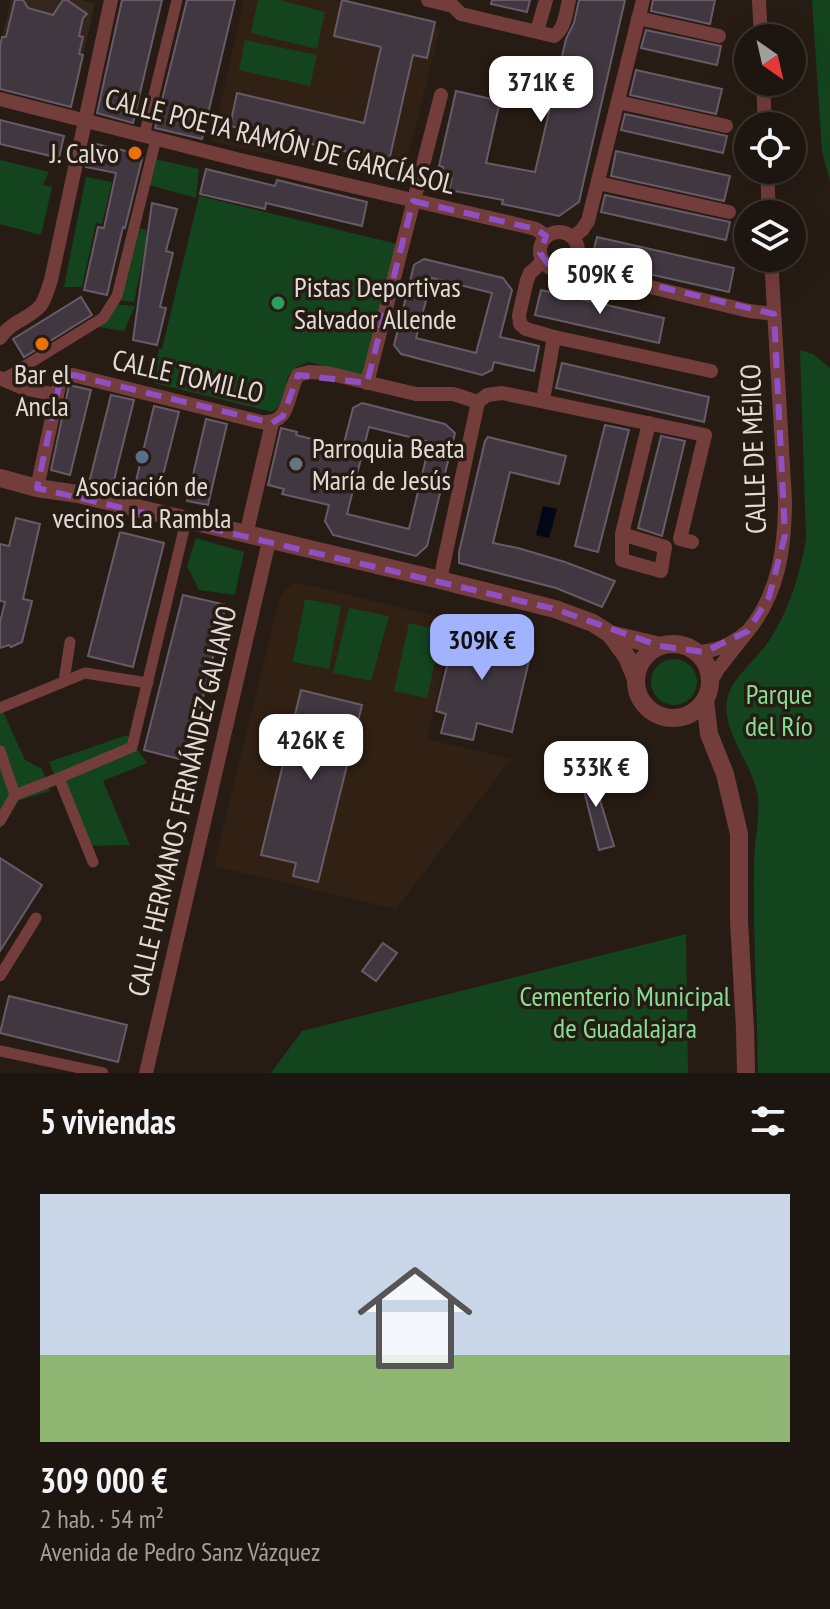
<!DOCTYPE html>
<html lang="es">
<meta charset="utf-8">
<style>
:root{--surface:#1d150f;--page:#251e18;--text:#f1f3f6;--muted:#a09f9e;--line:#3b342f;--accent:#a1b3fd}
body{margin:0;font-family:"PT Sans Narrow",sans-serif;background:var(--page);color:var(--text);height:100vh;display:flex;flex-direction:column;font-size:30px;white-space:nowrap}
*{box-sizing:border-box;margin:0}
p{font-size:26px;color:var(--muted)}
.icon{flex:none;width:44px;height:44px;fill:none;stroke:currentColor;stroke-width:2;stroke-linecap:round;stroke-linejoin:round}
.map{position:relative;height:1073px;overflow:hidden}
.details{display:flex;flex-direction:column;background:var(--surface);flex:1}
.details>*{flex:none}
.needle{width:52px;rotate:146deg}
.buttons{position:absolute;left:734px;top:24px;display:grid;gap:16px}
.buttons a{display:grid;place-items:center;width:72px;height:72px;border-radius:50%;background:var(--surface);box-shadow:0 8px 32px #0002,0 0 0 2px var(--line);font-size:40px}
.price{position:absolute;translate:-50% -68px;padding:0 18px;border-radius:16px;background:#fff;color:#222;font-size:26px;line-height:52px;filter:drop-shadow(0 2px 4px #0008)}
.price::after{content:'';position:absolute;left:50%;top:48px;width:24px;height:18px;margin-left:-12px;background:inherit;clip-path:polygon(0 0,100% 0,50% 100%)}
.price.current{background:var(--accent);color:#111}
ul{padding:0;list-style:none}
li{display:grid;align-content:center;gap:16px;height:424px;padding:0 40px}
li span{display:grid;place-items:center;height:248px;border-radius:0px;color:#555}
li>.icon{margin-inline-start:auto}
span .icon{width:144px;height:144px;fill:#fffc;stroke-width:1}
li b{font-size:34px}
h2{display:flex;justify-content:space-between;align-items:center;height:96px;padding:0 40px;font-size:34px}
.map>svg:first-child{display:block}
.built{fill:#312014}
.medical{fill:#35261b}
.green{fill:#13441e}
.water{fill:#000816}
.building{fill:#413741;stroke:#665b66;stroke-width:2;fill-rule:evenodd}
.lines{fill:none;stroke-linecap:round;stroke-linejoin:round}
.pedestrian{stroke:#733d3c;stroke-width:11}
.minor{stroke:#733d3c;stroke-width:14}
.tertiary{stroke:#733d3c;stroke-width:18}
.marked{fill:none;stroke:#904fc3;stroke-width:6;stroke-dasharray:16 10;stroke-linejoin:round}
.food-dot{fill:#e8710a;stroke:#271c14;stroke-width:3}
.leisure-dot{fill:#2e9e5b;stroke:#271c14;stroke-width:3}
.service-dot{fill:#5c6f8a;stroke:#271c14;stroke-width:3}
.worship-dot{fill:#6b7280;stroke:#271c14;stroke-width:3}
.labels{text-anchor:middle;stroke-width:7;stroke-linejoin:round;paint-order:stroke}
.street-label{font-size:28px;fill:#e3dbd5;stroke:#271c14}
.poi-label{font-size:28px;fill:#e3dbd5;stroke:#271c14;text-anchor:start}
.park-label{font-size:28px;fill:#84de92;stroke:#271c14}
</style>
<div class="map">
<svg width="830" height="1073" viewBox="0 0 830 1073">
<rect width="100%" height="100%" fill="#271c14"/>
<g class="built">
<polygon points="244,0 334,0 440,29 402,180 212,142"/>
<polygon points="294,583 300,583 454,621 427,739 511,759 396,909 214,866 279,600 286,588"/>
</g>
<polygon class="medical" points="11,0 82,0 95,3 83,55 2,37"/>
<g class="green">
<polygon points="258,0 280,0 325,12 317,49 251,33"/>
<polygon points="812,0 830,0 830,182 822,151"/>
<polygon points="245,40 317,55 310,86 239,70"/>
<polygon points="155,159 199,169 196,198 149,185"/>
<polygon points="0,160 49,172 43,185 52,187 41,235 0,224"/>
<polygon points="86,177 112,182 102,224 96,223 82,287 64,287"/>
<polygon points="199,196 397,244 365,376 308,362 297,367 288,376 282,404 272,412 154,383 158,364 156,363 159,349 162,349"/>
<polygon points="137,229 146,229 147,240 134,302 118,300"/>
<polygon points="112,304 135,306 124,331 98,327"/>
<path d="M 800,350 L 813,354 L 830,368 L 830,1073 L 758,1073 C 757,1004 753,934 754,865 C 754,844 760,817 758,798 C 754,764 722,735 727,700 C 731,678 757,659 769,641 C 790,608 800,575 806,538 Z"/>
<polygon points="196,538 244,552 235,595 199,590 187,566"/>
<polygon points="305,599 341,606 329,669 293,662"/>
<polygon points="349,608 389,616 371,681 333,673"/>
<polygon points="409,623 442,630 427,698 394,691"/>
<circle cx="674" cy="682" r="23"/>
<polygon points="0,705 25,760 42,769 50,791 17,801 0,829"/>
<polygon points="127,735 147,763 103,781 130,845 86,846 49,762"/>
<polygon points="686,934 688,1073 271,1073 302,1031"/>
</g>
<polygon class="water" points="543,506 557,509 549,538 536,535"/>
<g class="building">
<polygon points="15,0 23,0 28,8 53,15 63,0 67,0 87,14 83,18 79,36 83,37 79,54 83,55 71,107 0,89 0,47 2,37 6,37"/>
<polygon points="122,0 162,0 133,123 97,113"/>
<polygon points="187,0 235,0 202,139 155,128"/>
<polygon points="342,0 435,22 427,58 413,55 389,161 230,126 237,93 364,123 381,47 334,36"/>
<polygon points="492,0 530,0 527,12 491,4"/>
<polygon points="579,0 625,0 579,202 559,216 502,204 503,200 449,190 452,178 441,176 443,167 439,166 456,91 500,101 486,163 535,172 566,39 574,23"/>
<polygon points="653,0 715,0 710,24 651,11"/>
<polygon points="646,30 721,46 717,65 641,48"/>
<polygon points="636,70 722,89 716,114 630,95"/>
<polygon points="625,114 727,136 723,153 621,130"/>
<polygon points="0,120 64,136 59,158 0,144"/>
<polygon points="92,143 143,155 125,228 123,227 107,295 84,290 98,227 104,228 116,173 86,167"/>
<polygon points="616,151 730,176 724,201 611,176"/>
<polygon points="206,169 275,186 277,180 367,202 362,226 266,203 265,209 200,194"/>
<polygon points="605,195 730,222 726,240 601,212"/>
<polygon points="152,203 177,209 166,251 173,253 160,307 166,308 157,345 133,340"/>
<polygon points="597,237 734,268 729,292 591,261"/>
<path d="M 424,259 L 503,278 L 512,290 L 500,337 L 539,346 L 534,371 L 494,362 L 492,370 L 482,375 L 401,354 L 394,345 L 414,265 ZM 432,278 L 492,293 L 476,353 L 416,338 Z"/>
<polygon points="541,290 664,318 659,343 535,315"/>
<polygon points="81,297 92,315 24,357 13,339"/>
<polygon points="562,363 709,397 704,422 556,388"/>
<polygon points="69,385 91,390 70,475 51,470"/>
<polygon points="111,395 134,400 113,484 90,479"/>
<path d="M 362,403 L 445,424 L 455,433 L 427,546 L 416,556 L 333,535 L 325,521 L 329,505 L 282,494 L 284,489 L 268,485 L 281,428 L 297,432 L 296,435 L 343,447 L 353,408 ZM 369,427 L 430,442 L 409,529 L 347,514 Z"/>
<polygon points="154,406 179,412 158,495 134,489"/>
<polygon points="206,419 227,424 208,505 187,501"/>
<polygon points="605,425 629,430 598,552 575,546"/>
<polygon points="661,436 685,441 662,536 638,528"/>
<polygon points="488,437 566,456 559,484 510,472 493,543 518,548 565,562 615,581 602,607 556,588 459,563 459,552 485,441"/>
<polygon points="16,518 40,524 23,599 32,601 22,642 11,647 9,645 0,648 0,622 5,602 0,601 0,544 9,546"/>
<polygon points="120,532 164,543 133,667 88,656"/>
<polygon points="183,595 226,605 187,761 144,750"/>
<polygon points="457,624 480,629 480,632 533,644 512,732 477,723 473,740 441,733 446,714 436,711"/>
<polygon points="301,690 362,705 318,882 293,876 296,863 261,855"/>
<polygon points="589,764 614,846 599,850 578,767"/>
<polygon points="0,858 42,885 0,951"/>
<polygon points="383,943 397,953 376,981 362,971"/>
<polygon points="9,996 127,1025 118,1062 0,1033"/>
</g>
<g class="lines">
<g class="pedestrian">
<polyline points="144,136 177,0"/>
<polyline points="2,380 103,318 117,296 156,139"/>
<polyline points="64,681 70,642"/>
<polyline points="0,708 85,673 148,683"/>
<polyline points="0,751 15,795 59,778 93,862"/>
<polyline points="59,778 132,747 186,521"/>
<polyline points="0,821 15,795"/>
<polyline points="0,976 36,918"/>
<polyline points="0,1051 103,1073"/>
</g>
<g class="minor">
<path d="M 428,0 L 453,6 L 461,14 L 554,36 C 565,29 566,12 569,0"/>
<polyline points="759,0 761,38"/>
<polyline points="638,18 719,36"/>
<polyline points="537,31 546,0"/>
<polyline points="763,82 765,126"/>
<polyline points="0,99 240,160 524,226 536,229 546,236"/>
<polyline points="618,102 726,126"/>
<polyline points="767,170 769,214"/>
<polyline points="598,183 729,212"/>
<circle cx="559" cy="251" r="19"/>
<polyline points="573,237 582,230 588,221 643,0"/>
<polyline points="543,261 530,273 527,280 519,315 520,324 526,329 554,337 711,371"/>
<polyline points="571,266 580,270 749,311 774,314"/>
<path d="M 0,338 C 11,321 30,319 41,305 C 46,298 48,288 51,280 L 111,0"/>
<polyline points="0,378 23,388 57,395"/>
<polyline points="367,383 441,95"/>
<polyline points="543,400 554,337"/>
<polyline points="478,402 487,395 502,393 705,435 680,539 692,542"/>
<path d="M 37,488 L 60,381 L 64,375 L 73,375 L 261,422 C 292,425 286,394 298,375 L 309,372 L 327,373 L 416,394 L 453,394 L 478,402"/>
<polyline points="622,534 622,560 661,571 665,547 622,534 649,423"/>
<polyline points="246,535 272,423"/>
<polyline points="440,580 478,402"/>
<path d="M 748,631 C 779,593 785,547 785,500 L 771,258"/>
<path d="M 695,652 C 716,652 732,644 748,631 L 718,669 L 710,683"/>
<polyline points="146,1073 269,541"/>
</g>
<g class="tertiary">
<polyline points="0,478 37,488 78,494 440,580 555,609 593,623 610,634 660,646"/>
<polyline points="610,634 627,657 636,679"/>
<circle cx="673" cy="681" r="37"/>
<polyline points="705,700 709,734 725,774 739,834 739,921 745,1029 746,1073"/>
</g>
</g>
<path class="marked" d="M 413,201 L 536,229 L 546,236 L 540,253 L 551,268 L 571,266 L 774,314 L 785,535 L 769,597 L 748,631 L 704,652 L 660,646 L 555,609 L 37,488 L 60,381 L 73,375 L 272,423 L 283,416 L 298,375 L 367,383 Z"/>
<g class="food-dot">
<circle cx="135" cy="153" r="8"/>
<circle cx="42" cy="344" r="8"/>
</g>
<circle class="leisure-dot" cx="278" cy="303" r="8"/>
<circle class="service-dot" cx="142" cy="457" r="8"/>
<circle class="worship-dot" cx="296" cy="464" r="8"/>
<g class="labels">
<g class="street-label">
<text transform="translate(280 141) rotate(14)" y="10">CALLE POETA RAMÓN DE GARCÍASOL</text>
<text transform="translate(188 376) rotate(13)" y="10">CALLE TOMILLO</text>
<text transform="translate(753 449) rotate(-92)" y="10">CALLE DE MÉJICO</text>
<text transform="translate(182 801) rotate(-77)" y="10">CALLE HERMANOS FERNÁNDEZ GALIANO</text>
</g>
<g class="poi-label">
<text x="119" y="163" text-anchor="end">J. Calvo</text>
<text x="294" y="297">Pistas Deportivas<tspan x="294" dy="32">Salvador Allende</tspan></text>
<text x="42" y="384" text-anchor="middle">Bar el<tspan x="42" dy="32">Ancla</tspan></text>
<text x="312" y="458">Parroquia Beata<tspan x="312" dy="32">María de Jesús</tspan></text>
<text x="142" y="496" text-anchor="middle">Asociación de<tspan x="142" dy="32">vecinos La Rambla</tspan></text>
</g>
<g class="park-label">
<text x="779" y="704">Parque<tspan x="779" dy="32">del Río</tspan></text>
<text x="625" y="1006">Cementerio Municipal<tspan x="625" dy="32">de Guadalajara</tspan></text>
</g>
</g>
</svg>
<div class="buttons">
<a><svg class="needle" viewBox="-14 -14 28 28"><path d="M0-13l5 13h-10z" fill="#e53935"/><path d="M0 13l5-13h-10z" fill="#a09f9e"/></svg></a>
<a><svg class="icon" aria-label="locate" viewBox="0 0 24 24"><circle cx="12" cy="12" r="6"/><path d="M12 2v4M12 18v4M2 12h4M18 12h4"/></svg></a>
<a><svg class="icon" aria-label="layers" viewBox="0 0 24 24"><path d="M12 4l9 5-9 5-9-5zM3 14l9 5 9-5"/></svg></a>
</div>
<b class="price" style="left:541px;top:124px">371K €</b>
<b class="price" style="left:600px;top:316px">509K €</b>
<b class="price current" style="left:482px;top:682px">309K €</b>
<b class="price" style="left:311px;top:782px">426K €</b>
<b class="price" style="left:596px;top:809px">533K €</b>
</div>
<section class="details">
<h2>5 viviendas<svg class="icon" aria-label="filters" viewBox="0 0 24 24"><path d="M4 7h16M4 17h16"/><circle cx="9" cy="7" r="2"/><circle cx="15" cy="17" r="2"/></svg></h2>
<ul>
<li><span style="background:linear-gradient(#c9d6e8 65%,#8fb573 0)"><svg class="icon" aria-label="home" viewBox="0 0 24 24"><path d="M3 11l9-7 9 7M6 9v11h12V9"/></svg></span><div><b>309 000 €</b><p>2 hab. · 54 m²</p><p>Avenida de Pedro Sanz Vázquez</p></div></li>
</ul>
</section>
